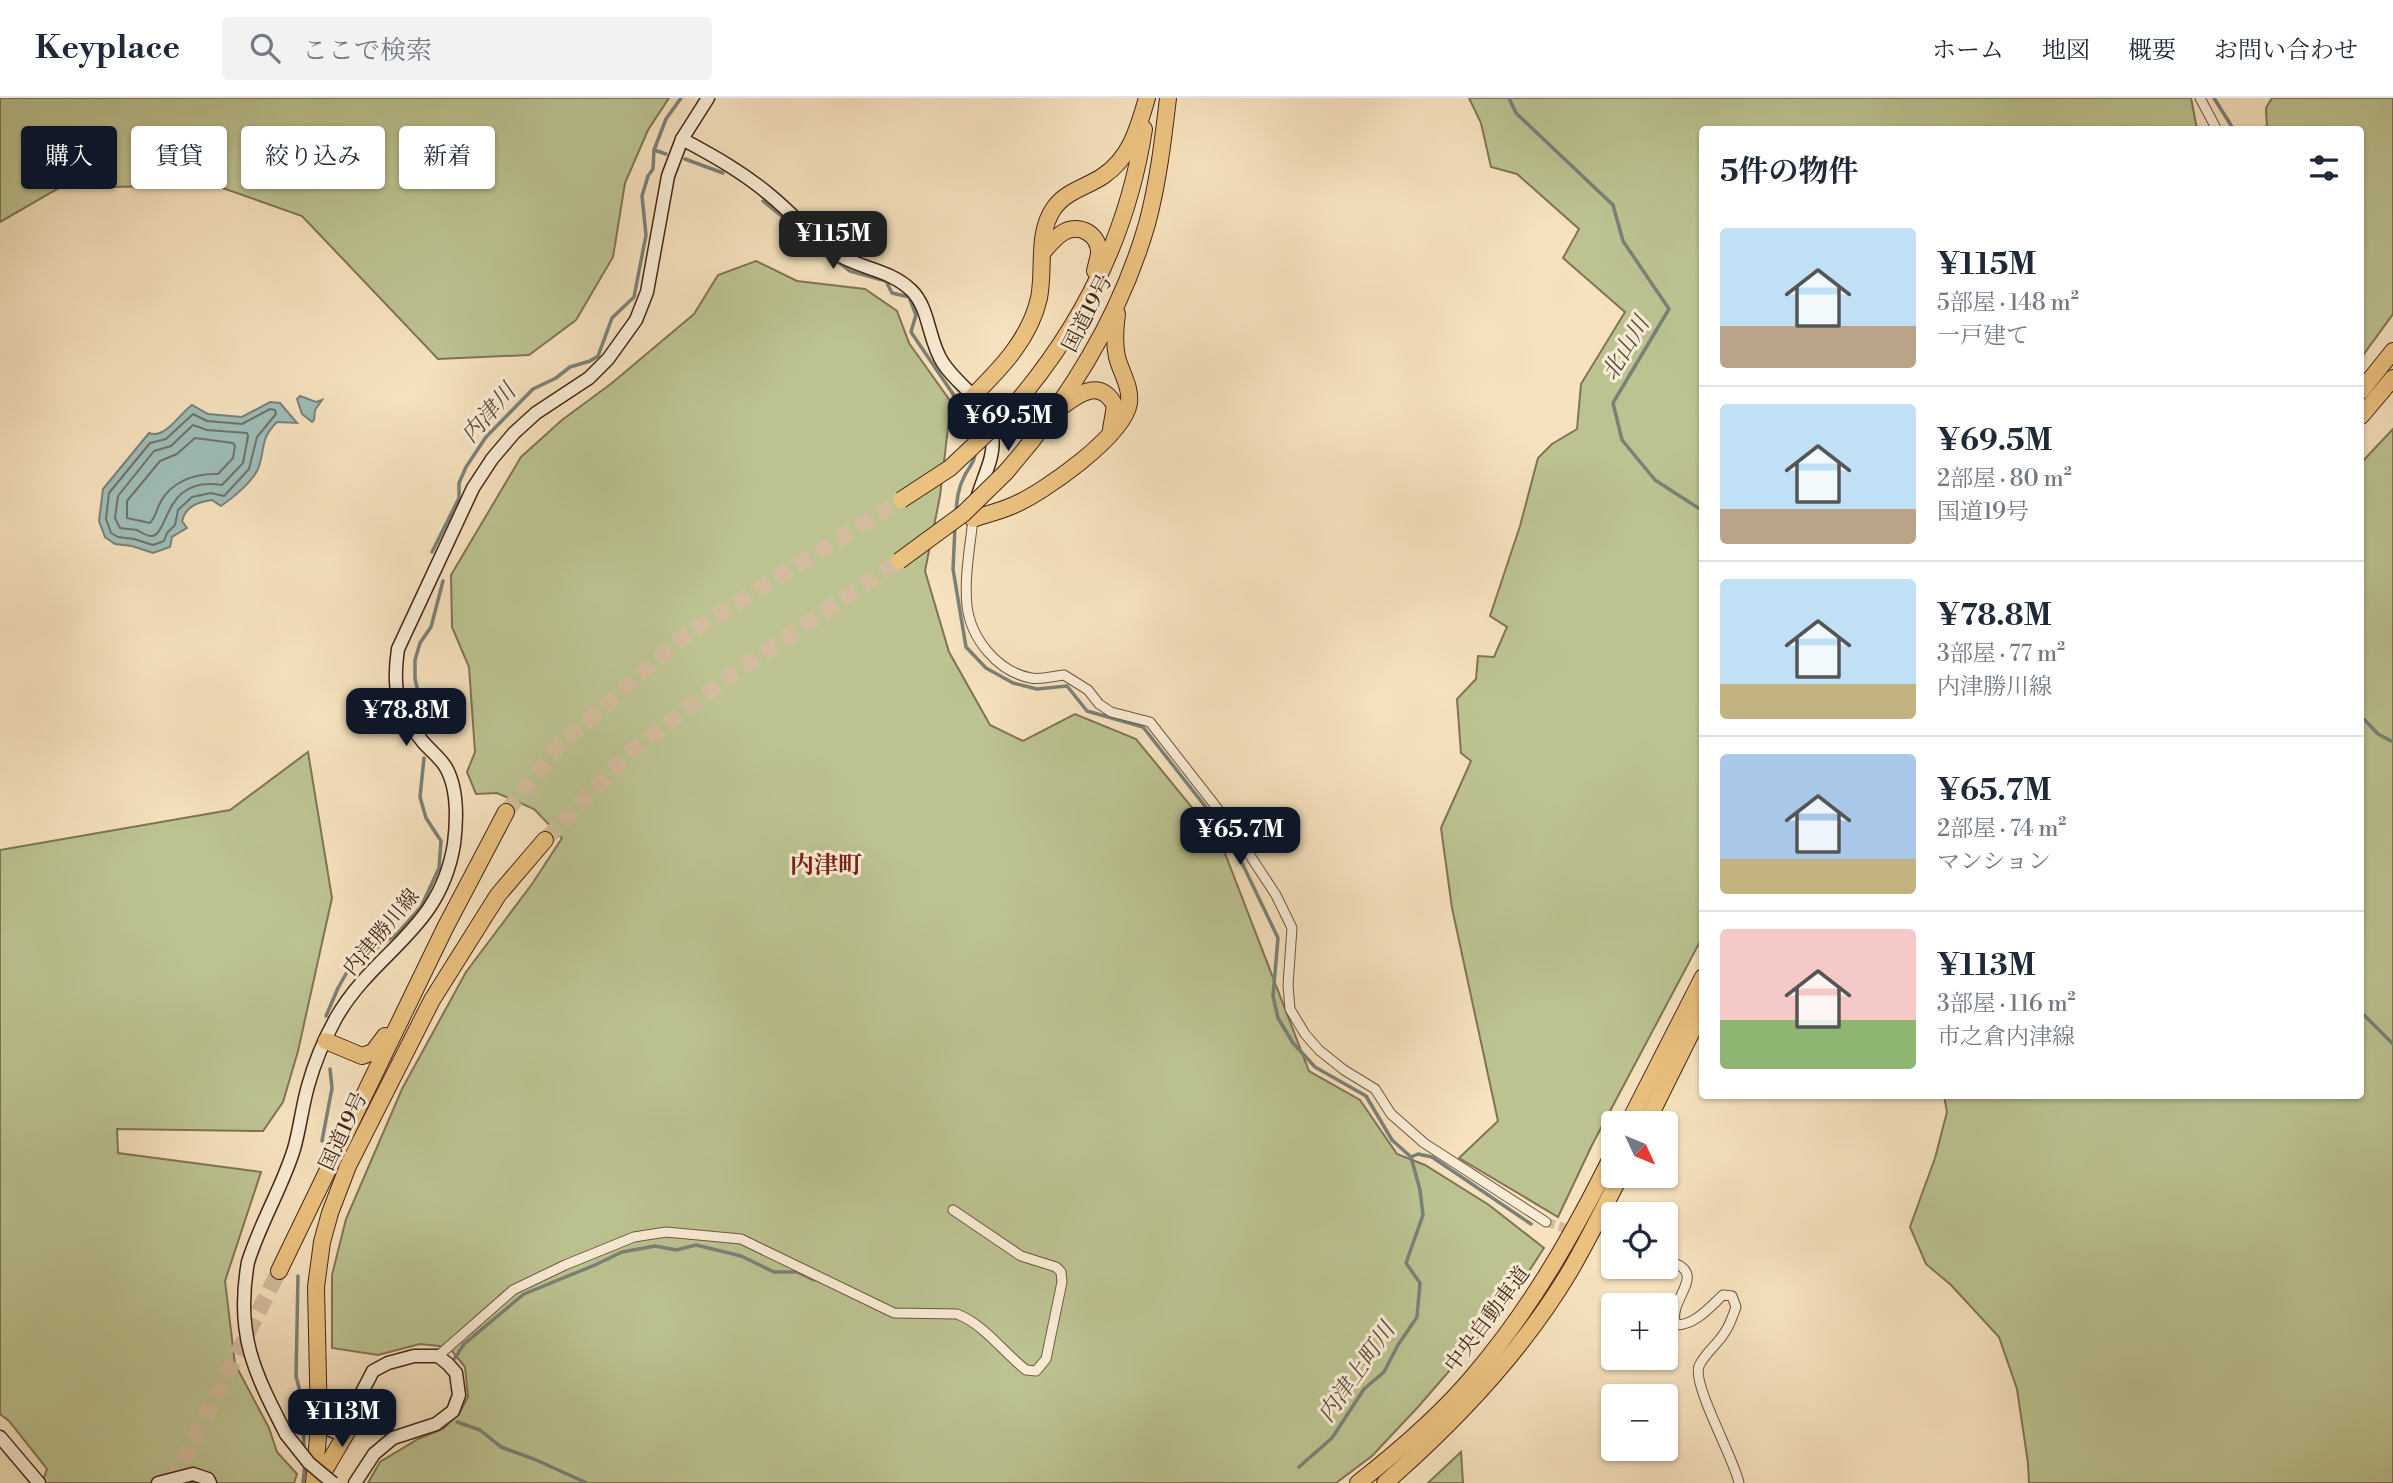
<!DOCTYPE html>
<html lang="ja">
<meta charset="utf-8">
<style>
:root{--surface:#fff;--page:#f2f2f3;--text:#1f2937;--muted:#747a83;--line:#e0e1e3;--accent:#111827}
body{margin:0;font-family:"Libre Bodoni","Noto Serif JP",serif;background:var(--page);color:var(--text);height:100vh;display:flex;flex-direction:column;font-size:26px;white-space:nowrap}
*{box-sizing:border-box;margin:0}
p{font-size:23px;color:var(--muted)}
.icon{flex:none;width:38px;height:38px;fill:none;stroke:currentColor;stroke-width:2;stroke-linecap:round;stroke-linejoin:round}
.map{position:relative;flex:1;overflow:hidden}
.drawer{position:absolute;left:1699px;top:28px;width:665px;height:973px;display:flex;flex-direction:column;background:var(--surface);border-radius:7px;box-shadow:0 2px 5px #0004}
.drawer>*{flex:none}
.hud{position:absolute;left:21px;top:28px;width:665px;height:63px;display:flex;gap:14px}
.needle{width:46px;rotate:134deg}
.fabs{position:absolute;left:1601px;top:1013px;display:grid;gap:14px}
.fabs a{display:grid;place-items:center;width:77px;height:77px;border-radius:7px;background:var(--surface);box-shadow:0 2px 5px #0004;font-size:35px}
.price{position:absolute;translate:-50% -60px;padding:0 16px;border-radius:14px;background:var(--accent);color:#fff;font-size:23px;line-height:46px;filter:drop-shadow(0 2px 4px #0008)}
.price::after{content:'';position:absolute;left:50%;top:42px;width:21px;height:16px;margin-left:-10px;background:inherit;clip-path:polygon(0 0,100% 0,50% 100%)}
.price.active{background:#222;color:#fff}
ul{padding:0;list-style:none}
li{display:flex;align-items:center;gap:21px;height:175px;padding:0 21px}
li+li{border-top:2px solid var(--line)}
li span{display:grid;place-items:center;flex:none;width:196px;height:140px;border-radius:7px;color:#555}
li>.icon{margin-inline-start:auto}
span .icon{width:84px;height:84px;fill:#fffc;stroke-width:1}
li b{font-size:30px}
h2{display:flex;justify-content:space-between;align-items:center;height:84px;padding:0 21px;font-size:30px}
.tag{padding:0 24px;border-radius:7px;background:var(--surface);box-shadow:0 2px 5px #0004;font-size:24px;line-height:63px}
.tag.active{background:var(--accent);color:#fff}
header{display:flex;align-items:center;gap:42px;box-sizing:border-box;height:98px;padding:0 35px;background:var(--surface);border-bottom:2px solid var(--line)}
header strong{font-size:33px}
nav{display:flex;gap:38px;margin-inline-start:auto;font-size:24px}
.search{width:490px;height:63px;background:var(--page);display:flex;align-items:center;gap:18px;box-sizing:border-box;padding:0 24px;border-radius:7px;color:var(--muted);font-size:26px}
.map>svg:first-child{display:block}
.green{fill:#bcc391;stroke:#807455;stroke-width:2}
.water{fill:#9ebdb8;stroke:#7a8178;stroke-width:2}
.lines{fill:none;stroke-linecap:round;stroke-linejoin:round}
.shore{stroke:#707268;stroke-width:2}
.stream{stroke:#7a8178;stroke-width:3.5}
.street-tunnel{stroke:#d2bc9d;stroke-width:9;stroke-dasharray:9 4.5;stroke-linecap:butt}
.highway-tunnel{stroke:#d2bc9d;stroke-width:16;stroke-dasharray:16 8;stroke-linecap:butt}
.street-casing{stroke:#705542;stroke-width:11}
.secondary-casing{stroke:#432619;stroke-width:15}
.highway-casing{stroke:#432619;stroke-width:18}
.street{stroke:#f9ecd5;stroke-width:9}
.secondary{stroke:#f9ecd5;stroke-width:12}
.highway{stroke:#ebc17f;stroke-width:16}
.secondary-bridge-casing{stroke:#432619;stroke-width:15;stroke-linecap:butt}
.highway-bridge-casing{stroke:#432619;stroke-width:18;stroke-linecap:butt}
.secondary-bridge{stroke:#f9ecd5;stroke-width:12}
.highway-bridge{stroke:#ebc17f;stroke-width:16}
.labels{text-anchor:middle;stroke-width:6;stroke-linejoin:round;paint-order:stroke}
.street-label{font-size:21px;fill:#432619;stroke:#f9ecd5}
.water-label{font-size:23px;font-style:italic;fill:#5a4c41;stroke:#f9ecd5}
.quarter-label{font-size:24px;font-weight:bold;fill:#7a1f14;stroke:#f9ecd5}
</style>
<header>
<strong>Keyplace</strong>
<div class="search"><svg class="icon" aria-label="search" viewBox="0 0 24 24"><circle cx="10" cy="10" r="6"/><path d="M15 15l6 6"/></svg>ここで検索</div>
<nav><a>ホーム</a><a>地図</a><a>概要</a><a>お問い合わせ</a></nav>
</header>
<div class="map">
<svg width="2393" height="1385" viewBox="0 0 2393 1385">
<rect width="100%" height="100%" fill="#f6e2be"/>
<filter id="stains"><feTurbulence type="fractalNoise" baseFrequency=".00286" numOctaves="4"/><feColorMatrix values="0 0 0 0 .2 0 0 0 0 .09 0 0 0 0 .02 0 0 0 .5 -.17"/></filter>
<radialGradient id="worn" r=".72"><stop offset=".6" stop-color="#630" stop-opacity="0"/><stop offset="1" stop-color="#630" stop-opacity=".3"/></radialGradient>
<g class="green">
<polygon points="0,0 669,0 648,32 625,85 613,159 576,222 529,257 438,261 302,118 214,87 59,90 0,124"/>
<polygon points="1469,0 2191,0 2197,31 1703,32 1703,838 1592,1047 1558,1119 1459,1060 1498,1023 1452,810 1441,730 1471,663 1461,655 1457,601 1476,581 1478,558 1494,559 1507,529 1490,518 1520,428 1538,360 1552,346 1577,331 1581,286 1625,214 1563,160 1579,131 1517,76 1491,69 1481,25"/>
<polygon points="2272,0 2393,0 2393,216 2361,260 2361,32 2267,31 2266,10"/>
<polygon points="756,163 797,183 865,191 897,213 909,245 951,304 940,398 925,473 949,554 990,627 1023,643 1075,616 1136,641 1221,745 1309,973 1360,1002 1397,1056 1425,1067 1489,1107 1544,1150 1509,1204 1418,1309 1372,1358 1336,1385 368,1385 380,1364 418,1341 443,1331 459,1316 468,1299 465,1269 452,1253 439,1248 420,1246 378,1257 332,1250 332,1177 346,1121 402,991 466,874 532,786 562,740 534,711 497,695 476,696 467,674 475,654 469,569 452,529 451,477 521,359 562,322 612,285 694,216 718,177"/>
<polygon points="2393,331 2393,1385 2029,1385 2028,1365 2017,1291 1999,1239 1951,1187 1926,1166 1910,1129 1935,1060 1947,1014 1944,998 2361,998 2361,365"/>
<polygon points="308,654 332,800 298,953 283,1004 263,1033 117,1031 118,1055 261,1074 225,1183 235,1266 269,1330 277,1354 297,1376 294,1385 42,1385 47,1371 9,1323 0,1316 0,752 230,712"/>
<polygon points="1461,1354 1463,1385 1428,1385 1429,1384"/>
</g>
<g class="water">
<polygon points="300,298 316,304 322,302 315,312 314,322 312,324 302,316 297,301"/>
<path d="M 270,304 L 280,305 L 297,325 L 277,324 C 259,342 266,350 258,371 C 252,384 233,400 221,408 L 212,402 C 198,404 186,408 182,423 L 187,430 L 172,439 L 170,449 L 153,455 L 132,448 L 115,446 L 105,439 L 99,423 L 103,391 L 149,335 C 166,341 179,316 192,307 L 208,316 L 242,319 Z"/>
</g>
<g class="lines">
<g class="shore">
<polygon points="270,311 275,312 276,316 257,339 249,371 224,398 211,395 192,399 178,412 175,427 167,435 164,443 153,447 134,441 118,439 111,435 106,421 109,395 150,345 166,341 193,316 207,323 242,326"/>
<path d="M 193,327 L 207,332 L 247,335 L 248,338 L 243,365 L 222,387 C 163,378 170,435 152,438 C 148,439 141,434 137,432 C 131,431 125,431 120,430 L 115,420 L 118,398 L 154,353 L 171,348 Z"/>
<path d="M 195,340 L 233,345 L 235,348 L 233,360 L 218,376 C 196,375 171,383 160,405 C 156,413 156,418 150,425 L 127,420 L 127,403 L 160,363 L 177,356 Z"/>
</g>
<g class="stream">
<polyline points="1509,0 1516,15 1613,107 1623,143 1669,211 1613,305 1622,342 1655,382 1703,413"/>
<polyline points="2214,0 2234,32"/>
<polyline points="654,52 666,56"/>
<polyline points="685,61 723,75"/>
<polyline points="763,103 806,138"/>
<polyline points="834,161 850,173 886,183 892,195 909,199 916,217 911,234 974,327 974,338"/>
<path d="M 956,414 C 957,402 958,390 964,379 C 968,370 976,363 975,353"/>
<polyline points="955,429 953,471 966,549 986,570 1013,585 1037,591 1067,588 1087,613 1143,629 1230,740 1278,840 1273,898 1278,920 1293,945 1315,969 1366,998 1392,1042 1411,1059 1420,1092 1423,1117 1406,1165 1420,1185 1417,1219 1398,1247 1384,1274 1364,1291 1332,1340 1299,1369"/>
<polyline points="432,454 459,400 459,385 466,369 486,339 533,291 556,280 570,269 590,263 598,258 612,220 634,199 646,137 642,98 648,78 653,71 654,52 666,21 681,0"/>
<polyline points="2361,618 2378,636 2393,644"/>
<polyline points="426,626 415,581 415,562 420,545 431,529 443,483"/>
<polyline points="2361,914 2393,946"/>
<polyline points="326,918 338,890 351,867 397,836 421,809 439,770 441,743 426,720 420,699 424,660"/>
<polyline points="322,1043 332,990 330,971"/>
<polyline points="1411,1059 1418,1056 1432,1059 1531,1126"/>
<polyline points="298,1178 296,1278 303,1305 304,1352"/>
<polyline points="455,1260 464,1246 524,1196 595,1167 622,1154 655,1148 676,1152 696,1147 741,1158 774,1174 797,1174 814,1182"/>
<polyline points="457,1324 480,1332 501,1349 534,1361 587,1385"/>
<polyline points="303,1385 305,1366"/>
</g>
<polyline class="street-tunnel" points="1546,1124 1574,1133"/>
<g class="highway-tunnel">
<polyline points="506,714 560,647 680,541 901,402"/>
<polyline points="545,742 629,655 727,580 899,463"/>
<polyline points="172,1385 279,1173"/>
</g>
<g class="street-casing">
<g id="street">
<polyline points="2200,0 2217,32"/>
<path d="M 973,421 C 970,449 964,480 967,508 C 971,541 998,574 1031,580 C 1041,582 1054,578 1064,577 L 1088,592 L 1099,606 L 1111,614 L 1150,624 L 1228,724 L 1276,797 L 1292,830 L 1288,887 L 1290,911 L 1305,936 L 1319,952 L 1344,972 L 1375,991 L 1391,1016 L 1424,1045 L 1546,1124"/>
<polyline points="1608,1145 1614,1146"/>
<path d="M 1666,1162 C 1713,1175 1666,1200 1676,1227 C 1695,1227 1710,1209 1723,1197 L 1732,1198 L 1736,1209 C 1733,1217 1730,1227 1725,1234 C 1718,1246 1705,1255 1699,1268 C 1692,1287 1734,1360 1739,1385"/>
<path d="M 438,1258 L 513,1192 L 565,1167 L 634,1139 L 666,1134 L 741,1141 L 894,1215 L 957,1216 C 985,1227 1003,1254 1026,1272 L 1036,1273 L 1046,1261 L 1062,1184 L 1061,1174 L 1056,1169 L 1021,1158 L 953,1112"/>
</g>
</g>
<g class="secondary-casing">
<g id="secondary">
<path d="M 682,41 C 714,58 744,75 771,98 C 793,116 812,139 835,155 C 860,171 889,171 911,192 C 930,210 928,243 943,265 C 961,292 986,299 992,338 C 996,360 980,384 976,405"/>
<polyline points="319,1327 337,1335 354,1322 361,1296 373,1273 388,1265 414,1258 438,1258 448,1266 456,1275 459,1297 453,1313 436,1326 393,1340 374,1356 355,1385"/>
<path d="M 286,1336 C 254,1274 235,1236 248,1164 C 260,1125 282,1090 294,1051 C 300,1030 302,1009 308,988 C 314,966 325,940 336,920 C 375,852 440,833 454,746 C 457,722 458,689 445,668 C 439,659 430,652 423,644 C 397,612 392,592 398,551 L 473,390 L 492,361 L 514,335 L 536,315 L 589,280 L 608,261 L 636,222 L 647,194 L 668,78 L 682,41 L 708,0"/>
<polyline points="0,1339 39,1385"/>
<polyline points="158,1385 193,1376 208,1381 210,1385"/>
</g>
</g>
<g class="highway-casing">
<g id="highway">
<path d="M 1043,154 C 1049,147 1055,139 1064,134 C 1080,125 1100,137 1099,156 C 1098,162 1096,168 1095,173"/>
<polyline points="2361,293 2393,253"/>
<path d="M 974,297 C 1002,269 1030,240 1039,200 C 1045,170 1036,136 1054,110 C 1066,93 1087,89 1103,78 C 1131,59 1138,30 1147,0"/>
<path d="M 1064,307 C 1082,293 1102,282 1115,308 L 1111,331"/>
<polyline points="2361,318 2393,280"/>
<path d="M 1003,320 C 1078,237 1127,142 1144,31"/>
<path d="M 1005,375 C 1068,303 1120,219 1147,126 C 1158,85 1163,43 1168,0"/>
<path d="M 973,421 C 987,416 1001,413 1014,407 C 1044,394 1124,338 1129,305 C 1131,288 1121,275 1117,259 C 1114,245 1115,230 1117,216"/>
<polyline points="326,943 362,958 373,954 385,938"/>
<polyline points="1628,1026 1703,879"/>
<polyline points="1646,1026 1703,911"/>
<polyline points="279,1173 445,830 506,714"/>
<polyline points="314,1385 319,1327 316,1189 322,1144 330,1115 348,1068 432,902 498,797 545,742"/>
<polyline points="317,1385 354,1322"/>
<path d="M 1358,1385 C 1400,1352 1441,1317 1475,1276 C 1532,1209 1575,1133 1614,1054"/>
<path d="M 1385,1385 C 1456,1323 1522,1254 1570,1173 C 1588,1142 1604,1110 1620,1078"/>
</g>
</g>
<use href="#street" class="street"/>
<use href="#secondary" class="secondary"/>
<use href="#highway" class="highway"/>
<g class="secondary-bridge-casing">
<polyline id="secondary-bridge" points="286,1336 309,1365 333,1385"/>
</g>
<g class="highway-bridge-casing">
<g id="highway-bridge">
<polyline points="901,402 950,370 1003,320"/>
<polyline points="899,463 963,416 1005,375"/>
</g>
</g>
<use href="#secondary-bridge" class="secondary-bridge"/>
<use href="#highway-bridge" class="highway-bridge"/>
</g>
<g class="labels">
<g class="street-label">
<text transform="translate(1087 215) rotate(-63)" y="7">国道19号</text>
<text transform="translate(381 834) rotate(-50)" y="7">内津勝川線</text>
<text transform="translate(343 1033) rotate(-65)" y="7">国道19号</text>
<text transform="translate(1487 1221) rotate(-53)" y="7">中央自動車道</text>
</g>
<g class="water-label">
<text transform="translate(1625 250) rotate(-59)" y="8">北山川</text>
<text transform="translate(488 315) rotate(-49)" y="8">内津川</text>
<text transform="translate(1356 1274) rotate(-55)" y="8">内津上町川</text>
</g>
<g class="quarter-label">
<text x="826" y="775">内津町</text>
</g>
</g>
<rect width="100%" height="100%" filter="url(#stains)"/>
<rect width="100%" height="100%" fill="url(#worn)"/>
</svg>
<div class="fabs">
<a><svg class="needle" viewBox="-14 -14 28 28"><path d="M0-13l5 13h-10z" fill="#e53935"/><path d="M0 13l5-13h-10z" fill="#747a83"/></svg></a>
<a><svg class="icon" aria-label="locate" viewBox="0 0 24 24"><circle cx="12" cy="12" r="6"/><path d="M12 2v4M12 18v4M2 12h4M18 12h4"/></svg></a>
<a>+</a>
<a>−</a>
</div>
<b class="price active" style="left:833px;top:173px">¥115M</b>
<b class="price" style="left:1008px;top:355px">¥69.5M</b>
<b class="price" style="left:406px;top:650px">¥78.8M</b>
<b class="price" style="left:1240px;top:769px">¥65.7M</b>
<b class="price" style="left:342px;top:1351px">¥113M</b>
<div class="hud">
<a class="tag active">購入</a>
<a class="tag">賃貸</a>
<a class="tag">絞り込み</a>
<a class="tag">新着</a>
</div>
<section class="drawer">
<h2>5件の物件<svg class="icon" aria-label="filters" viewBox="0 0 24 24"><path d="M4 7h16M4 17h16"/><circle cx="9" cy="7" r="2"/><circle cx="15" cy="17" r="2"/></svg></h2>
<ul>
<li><span style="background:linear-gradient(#bfe0f5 70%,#b9a48a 0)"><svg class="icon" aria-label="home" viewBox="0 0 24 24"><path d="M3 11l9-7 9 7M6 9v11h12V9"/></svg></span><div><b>¥115M</b><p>5部屋 · 148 m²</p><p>一戸建て</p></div></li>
<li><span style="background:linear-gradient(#bfe0f5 75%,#b9a48a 0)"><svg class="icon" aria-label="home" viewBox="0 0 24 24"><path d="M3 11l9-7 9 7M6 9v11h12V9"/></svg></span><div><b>¥69.5M</b><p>2部屋 · 80 m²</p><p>国道19号</p></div></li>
<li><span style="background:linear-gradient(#bfe0f5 75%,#c2b280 0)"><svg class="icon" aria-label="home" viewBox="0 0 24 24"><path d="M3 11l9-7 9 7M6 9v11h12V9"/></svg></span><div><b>¥78.8M</b><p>3部屋 · 77 m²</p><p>内津勝川線</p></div></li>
<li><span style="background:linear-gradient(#a9c7e8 75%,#c2b280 0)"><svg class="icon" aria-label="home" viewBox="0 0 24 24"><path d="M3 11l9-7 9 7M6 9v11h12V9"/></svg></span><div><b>¥65.7M</b><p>2部屋 · 74 m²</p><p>マンション</p></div></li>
<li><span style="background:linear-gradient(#f6c9c9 65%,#8fb573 0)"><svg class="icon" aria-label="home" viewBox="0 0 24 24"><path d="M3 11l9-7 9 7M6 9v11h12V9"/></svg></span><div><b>¥113M</b><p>3部屋 · 116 m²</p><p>市之倉内津線</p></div></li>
</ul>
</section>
</div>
